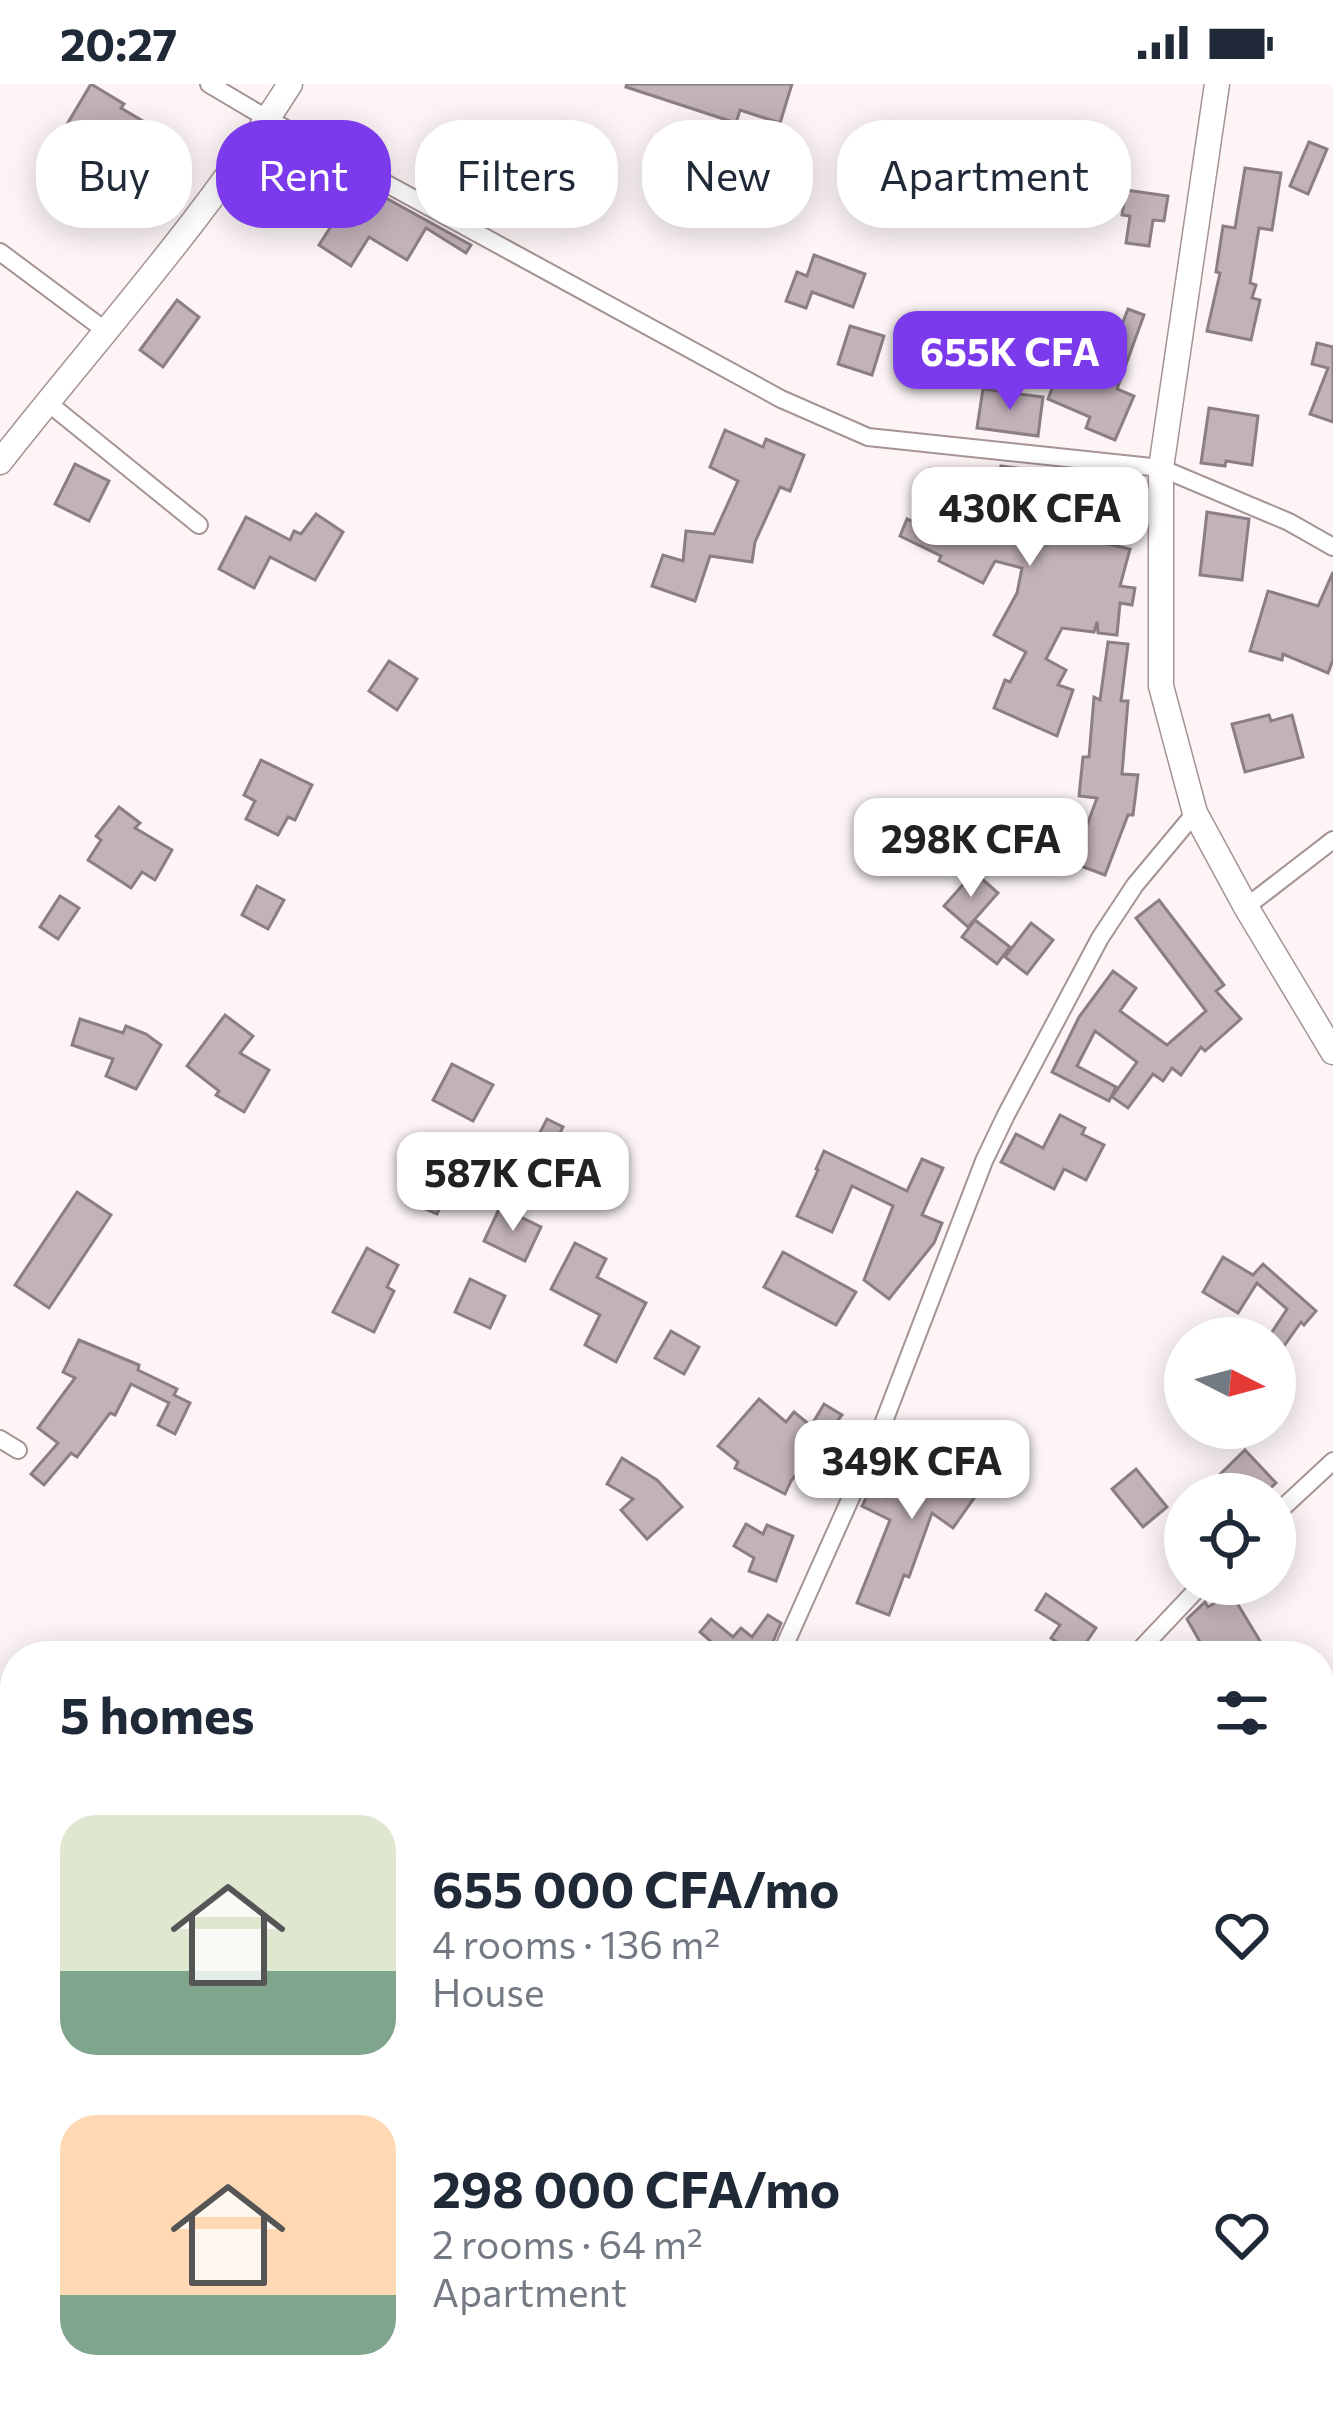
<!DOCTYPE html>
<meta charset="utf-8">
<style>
:root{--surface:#fff;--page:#f2f2f3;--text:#1f2937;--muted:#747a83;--accent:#7c3aed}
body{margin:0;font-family:Commissioner,sans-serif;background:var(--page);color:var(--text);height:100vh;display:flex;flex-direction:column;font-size:45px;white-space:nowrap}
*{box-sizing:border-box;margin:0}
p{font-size:39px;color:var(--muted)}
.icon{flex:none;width:66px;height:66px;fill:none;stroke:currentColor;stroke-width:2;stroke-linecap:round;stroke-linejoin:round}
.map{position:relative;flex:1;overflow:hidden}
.details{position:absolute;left:0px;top:1557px;width:1335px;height:771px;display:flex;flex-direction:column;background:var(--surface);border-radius:48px 48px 0 0;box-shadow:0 6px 30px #0003}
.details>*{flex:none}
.hud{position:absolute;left:36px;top:36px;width:1263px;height:108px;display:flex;gap:24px}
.needle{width:78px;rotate:96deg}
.tools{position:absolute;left:1164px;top:1233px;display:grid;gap:24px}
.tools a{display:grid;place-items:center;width:132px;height:132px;border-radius:50%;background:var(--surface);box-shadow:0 6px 30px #0003;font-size:60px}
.price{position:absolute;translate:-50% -102px;padding:0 27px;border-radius:24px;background:#fff;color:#222;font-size:39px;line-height:78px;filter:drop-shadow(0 3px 6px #0008)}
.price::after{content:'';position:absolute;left:50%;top:72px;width:36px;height:27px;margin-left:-18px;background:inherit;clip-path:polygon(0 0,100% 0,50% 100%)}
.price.on{background:var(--accent);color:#fff}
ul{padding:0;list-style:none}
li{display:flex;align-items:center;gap:36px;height:300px;padding:0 60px}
li span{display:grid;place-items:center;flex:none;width:336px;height:240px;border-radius:36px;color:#555}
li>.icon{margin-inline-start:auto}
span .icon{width:144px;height:144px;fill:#fffc;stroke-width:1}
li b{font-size:51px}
h2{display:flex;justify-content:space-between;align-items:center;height:144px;padding:0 60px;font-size:51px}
.tag{padding:0 42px;border-radius:48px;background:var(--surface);box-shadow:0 6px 30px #0003;font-size:42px;line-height:108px}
.tag.on{background:var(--accent);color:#fff}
.status{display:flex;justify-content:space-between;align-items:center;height:84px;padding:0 60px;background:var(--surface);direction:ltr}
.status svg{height:33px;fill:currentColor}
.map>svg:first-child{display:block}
.building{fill:#c2b2ba;stroke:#8d7e86;stroke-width:3}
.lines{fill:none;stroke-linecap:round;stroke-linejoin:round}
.street-casing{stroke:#a69393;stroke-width:20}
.secondary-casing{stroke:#a69393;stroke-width:27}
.street{stroke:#fff;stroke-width:16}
.secondary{stroke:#fff;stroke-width:24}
</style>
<div class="status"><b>20:27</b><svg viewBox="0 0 49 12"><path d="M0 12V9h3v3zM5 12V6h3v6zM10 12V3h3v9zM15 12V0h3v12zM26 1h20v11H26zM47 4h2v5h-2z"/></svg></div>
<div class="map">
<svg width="1333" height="2327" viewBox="0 0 1333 2327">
<rect width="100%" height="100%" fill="#fdf5f5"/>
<g class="building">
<polygon points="91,0 124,20 121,24 168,52 144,93 164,106 147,135 68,87 85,60 63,47"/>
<polygon points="627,0 792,0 780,39 740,26 736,39 626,3"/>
<polygon points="1309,58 1327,65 1308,110 1290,102"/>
<polygon points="1245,84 1281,89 1272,146 1259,144 1250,199 1256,201 1252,214 1260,216 1251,256 1207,247 1220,189 1216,188 1223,142 1235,144"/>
<polygon points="358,100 364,102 471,161 466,169 426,144 407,176 369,153 351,182 319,161"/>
<polygon points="1126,106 1168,112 1164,137 1153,136 1149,162 1126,159 1130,132 1122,131"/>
<polygon points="814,171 865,190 853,223 812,208 806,224 786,217 797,188 807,192"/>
<polygon points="177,216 199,233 163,283 140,266"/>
<polygon points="1128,225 1144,231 1117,305 1134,312 1115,356 1086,344 1090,333 1048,315 1061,281 1034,273 1042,248 1067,255 1078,231 1118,251"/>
<polygon points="850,242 884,252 872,291 838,280"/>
<polygon points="1317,259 1333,263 1333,338 1310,330 1328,284 1312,280"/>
<polygon points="983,305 1043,313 1038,352 977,344"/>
<polygon points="1209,324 1258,332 1252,381 1226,377 1225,382 1201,379"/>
<polygon points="725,346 763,363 766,355 804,371 790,407 780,403 755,458 752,478 710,472 695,517 652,502 663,471 683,477 686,447 714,450 738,397 710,383"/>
<polygon points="75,380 109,397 89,437 55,420"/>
<polygon points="1001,382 1103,396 1095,457 1130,465 1120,502 1135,504 1132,521 1120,519 1117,551 1098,549 1097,538 1094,548 1062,544 1046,575 1066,586 1058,601 1073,606 1057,652 994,624 1005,596 1010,598 1026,568 994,551 1017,509 1022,484 995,477 983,499 939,477 941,472 900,452 907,435 914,438 931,385 997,406"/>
<polygon points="1207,428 1249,435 1242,496 1200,491"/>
<polygon points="316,430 343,448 315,496 270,473 254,504 219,485 246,433 290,456 294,447 301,450"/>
<polygon points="1333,488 1333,576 1328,589 1283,570 1282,576 1250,567 1268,507 1318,522"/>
<polygon points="1108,558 1128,560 1121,617 1128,617 1122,690 1138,691 1133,731 1128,731 1105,791 1073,779 1097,714 1079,712 1083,673 1089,673 1094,613 1100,616"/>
<polygon points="389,577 417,595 397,626 369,607"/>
<polygon points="1269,631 1271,637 1292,631 1303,673 1245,688 1232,640"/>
<polygon points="261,676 312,701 295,736 288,733 278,751 246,735 255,717 244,711"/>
<polygon points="119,723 140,739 135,744 172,766 155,796 142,788 131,804 88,776 101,756 96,752"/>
<polygon points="974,788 998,809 968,843 944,822"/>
<polygon points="257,802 284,816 268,845 242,831"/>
<polygon points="60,812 79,824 58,855 40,843"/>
<polygon points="1159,816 1224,901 1216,907 1241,935 1205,967 1201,963 1181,991 1172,984 1163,997 1153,990 1128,1024 1112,1013 1137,978 1095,947 1077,982 1116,1003 1109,1017 1052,988 1079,933 1113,887 1136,904 1120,927 1167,961 1206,927 1136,834"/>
<polygon points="975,836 1010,863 997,880 962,853"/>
<polygon points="1031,839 1053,856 1027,890 1005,873"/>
<polygon points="225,931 253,952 240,969 269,986 244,1028 216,1011 219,1007 187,982"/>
<polygon points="80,935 123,949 126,942 146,950 161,961 136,1005 106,992 113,975 72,961"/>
<polygon points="452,980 493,1001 473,1037 433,1016"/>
<polygon points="1060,1031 1085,1044 1082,1050 1104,1061 1086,1096 1064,1085 1054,1105 1001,1078 1016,1050 1043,1064"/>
<polygon points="547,1035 563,1043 557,1055 581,1067 564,1100 524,1079"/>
<polygon points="824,1067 907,1107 922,1075 943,1084 922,1131 942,1139 934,1159 889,1215 864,1196 893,1122 852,1102 832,1148 797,1132 818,1086 816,1085"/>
<polygon points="429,1076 456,1088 437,1130 410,1118"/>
<polygon points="77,1108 111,1131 49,1224 15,1201"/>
<polygon points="500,1123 541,1143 525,1177 484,1157"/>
<polygon points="575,1159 606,1175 597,1193 646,1219 616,1278 585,1261 600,1231 551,1205"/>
<polygon points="367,1164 398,1181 387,1203 394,1207 374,1248 333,1228"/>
<polygon points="783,1168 856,1208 836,1241 764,1203"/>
<polygon points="1223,1173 1253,1191 1263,1180 1316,1227 1304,1241 1301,1238 1282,1265 1275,1260 1275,1254 1268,1254 1287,1225 1257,1199 1238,1229 1203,1208"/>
<polygon points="470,1195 505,1212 490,1244 455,1228"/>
<polygon points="671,1247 699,1263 684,1290 655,1274"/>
<polygon points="79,1256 139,1281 138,1286 177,1305 174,1311 190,1319 175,1350 158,1341 169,1319 131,1300 115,1331 110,1329 77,1373 71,1369 44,1401 31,1390 58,1359 38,1344 75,1294 63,1288"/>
<polygon points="759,1315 786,1338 794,1328 811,1342 824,1320 842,1331 791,1397 785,1410 735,1384 738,1378 718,1362"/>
<polygon points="922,1362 981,1404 953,1444 932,1429 909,1493 904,1491 889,1531 857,1519 890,1436 862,1422 871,1404 887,1413"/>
<polygon points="1245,1366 1276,1399 1264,1410 1200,1410"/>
<polygon points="622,1374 657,1396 682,1423 647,1455 621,1426 633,1415 607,1400"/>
<polygon points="1136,1385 1167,1423 1143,1443 1112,1405"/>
<polygon points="746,1440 763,1450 767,1441 793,1452 776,1497 749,1487 754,1474 734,1462"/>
<polygon points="1231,1509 1269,1572 1208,1572 1187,1535 1205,1518 1208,1523"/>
<polygon points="1046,1510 1096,1544 1077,1572 1051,1554 1060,1541 1036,1526"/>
<polygon points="768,1531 781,1539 767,1572 718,1572 722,1567 700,1548 711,1535 733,1553 741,1544 752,1553"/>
</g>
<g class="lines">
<g class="street-casing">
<g id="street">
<polyline points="209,0 268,35 781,315 868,353 1161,384 1289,438 1333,463"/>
<polyline points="0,168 106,247"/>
<polyline points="47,318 199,441"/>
<polyline points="1246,823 1333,756"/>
<polyline points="0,1355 18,1366"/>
<polyline points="1275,1431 1333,1377"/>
<polyline points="780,1572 878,1353 984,1077 1006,1031 1100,854 1135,801 1195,729"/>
<polyline points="1134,1572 1202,1500"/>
<polyline points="0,2035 15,2043"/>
<polyline points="711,2313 715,2327"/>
<polyline points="751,2313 794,2327"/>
</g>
</g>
<g class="secondary-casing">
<g id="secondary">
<polyline points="1217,0 1161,384 1161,602 1195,729 1246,823 1333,968"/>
<path d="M 0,378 C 98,253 206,134 290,0"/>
</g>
</g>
<use href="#street" class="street"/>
<use href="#secondary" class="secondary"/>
</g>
</svg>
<div class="tools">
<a><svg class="needle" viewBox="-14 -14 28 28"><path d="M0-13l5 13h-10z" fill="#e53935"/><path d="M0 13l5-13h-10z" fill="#747a83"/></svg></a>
<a><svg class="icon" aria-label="locate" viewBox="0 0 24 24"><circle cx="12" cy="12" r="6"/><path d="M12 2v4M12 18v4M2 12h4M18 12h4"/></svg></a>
</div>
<b class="price on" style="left:1010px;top:329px">655K CFA</b>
<b class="price" style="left:1030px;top:485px">430K CFA</b>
<b class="price" style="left:971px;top:816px">298K CFA</b>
<b class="price" style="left:513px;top:1150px">587K CFA</b>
<b class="price" style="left:912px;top:1438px">349K CFA</b>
<div class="hud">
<a class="tag">Buy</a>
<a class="tag on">Rent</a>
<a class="tag">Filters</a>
<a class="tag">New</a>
<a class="tag">Apartment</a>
</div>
<section class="details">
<h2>5 homes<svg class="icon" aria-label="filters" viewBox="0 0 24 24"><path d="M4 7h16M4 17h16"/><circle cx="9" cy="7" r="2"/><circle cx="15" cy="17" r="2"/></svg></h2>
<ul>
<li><span style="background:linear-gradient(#dfe7d0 65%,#7fa58c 0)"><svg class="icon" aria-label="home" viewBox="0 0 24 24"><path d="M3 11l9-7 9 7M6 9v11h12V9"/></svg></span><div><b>655 000 CFA/mo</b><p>4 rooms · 136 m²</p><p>House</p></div><svg class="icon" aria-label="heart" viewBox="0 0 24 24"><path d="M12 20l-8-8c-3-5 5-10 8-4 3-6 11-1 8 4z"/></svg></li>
<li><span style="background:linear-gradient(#ffd9b3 75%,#7fa58c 0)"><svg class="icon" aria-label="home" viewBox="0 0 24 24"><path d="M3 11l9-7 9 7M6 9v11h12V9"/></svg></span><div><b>298 000 CFA/mo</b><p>2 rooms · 64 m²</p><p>Apartment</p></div><svg class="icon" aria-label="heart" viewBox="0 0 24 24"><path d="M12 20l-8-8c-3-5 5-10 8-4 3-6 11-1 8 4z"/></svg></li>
</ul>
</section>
</div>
